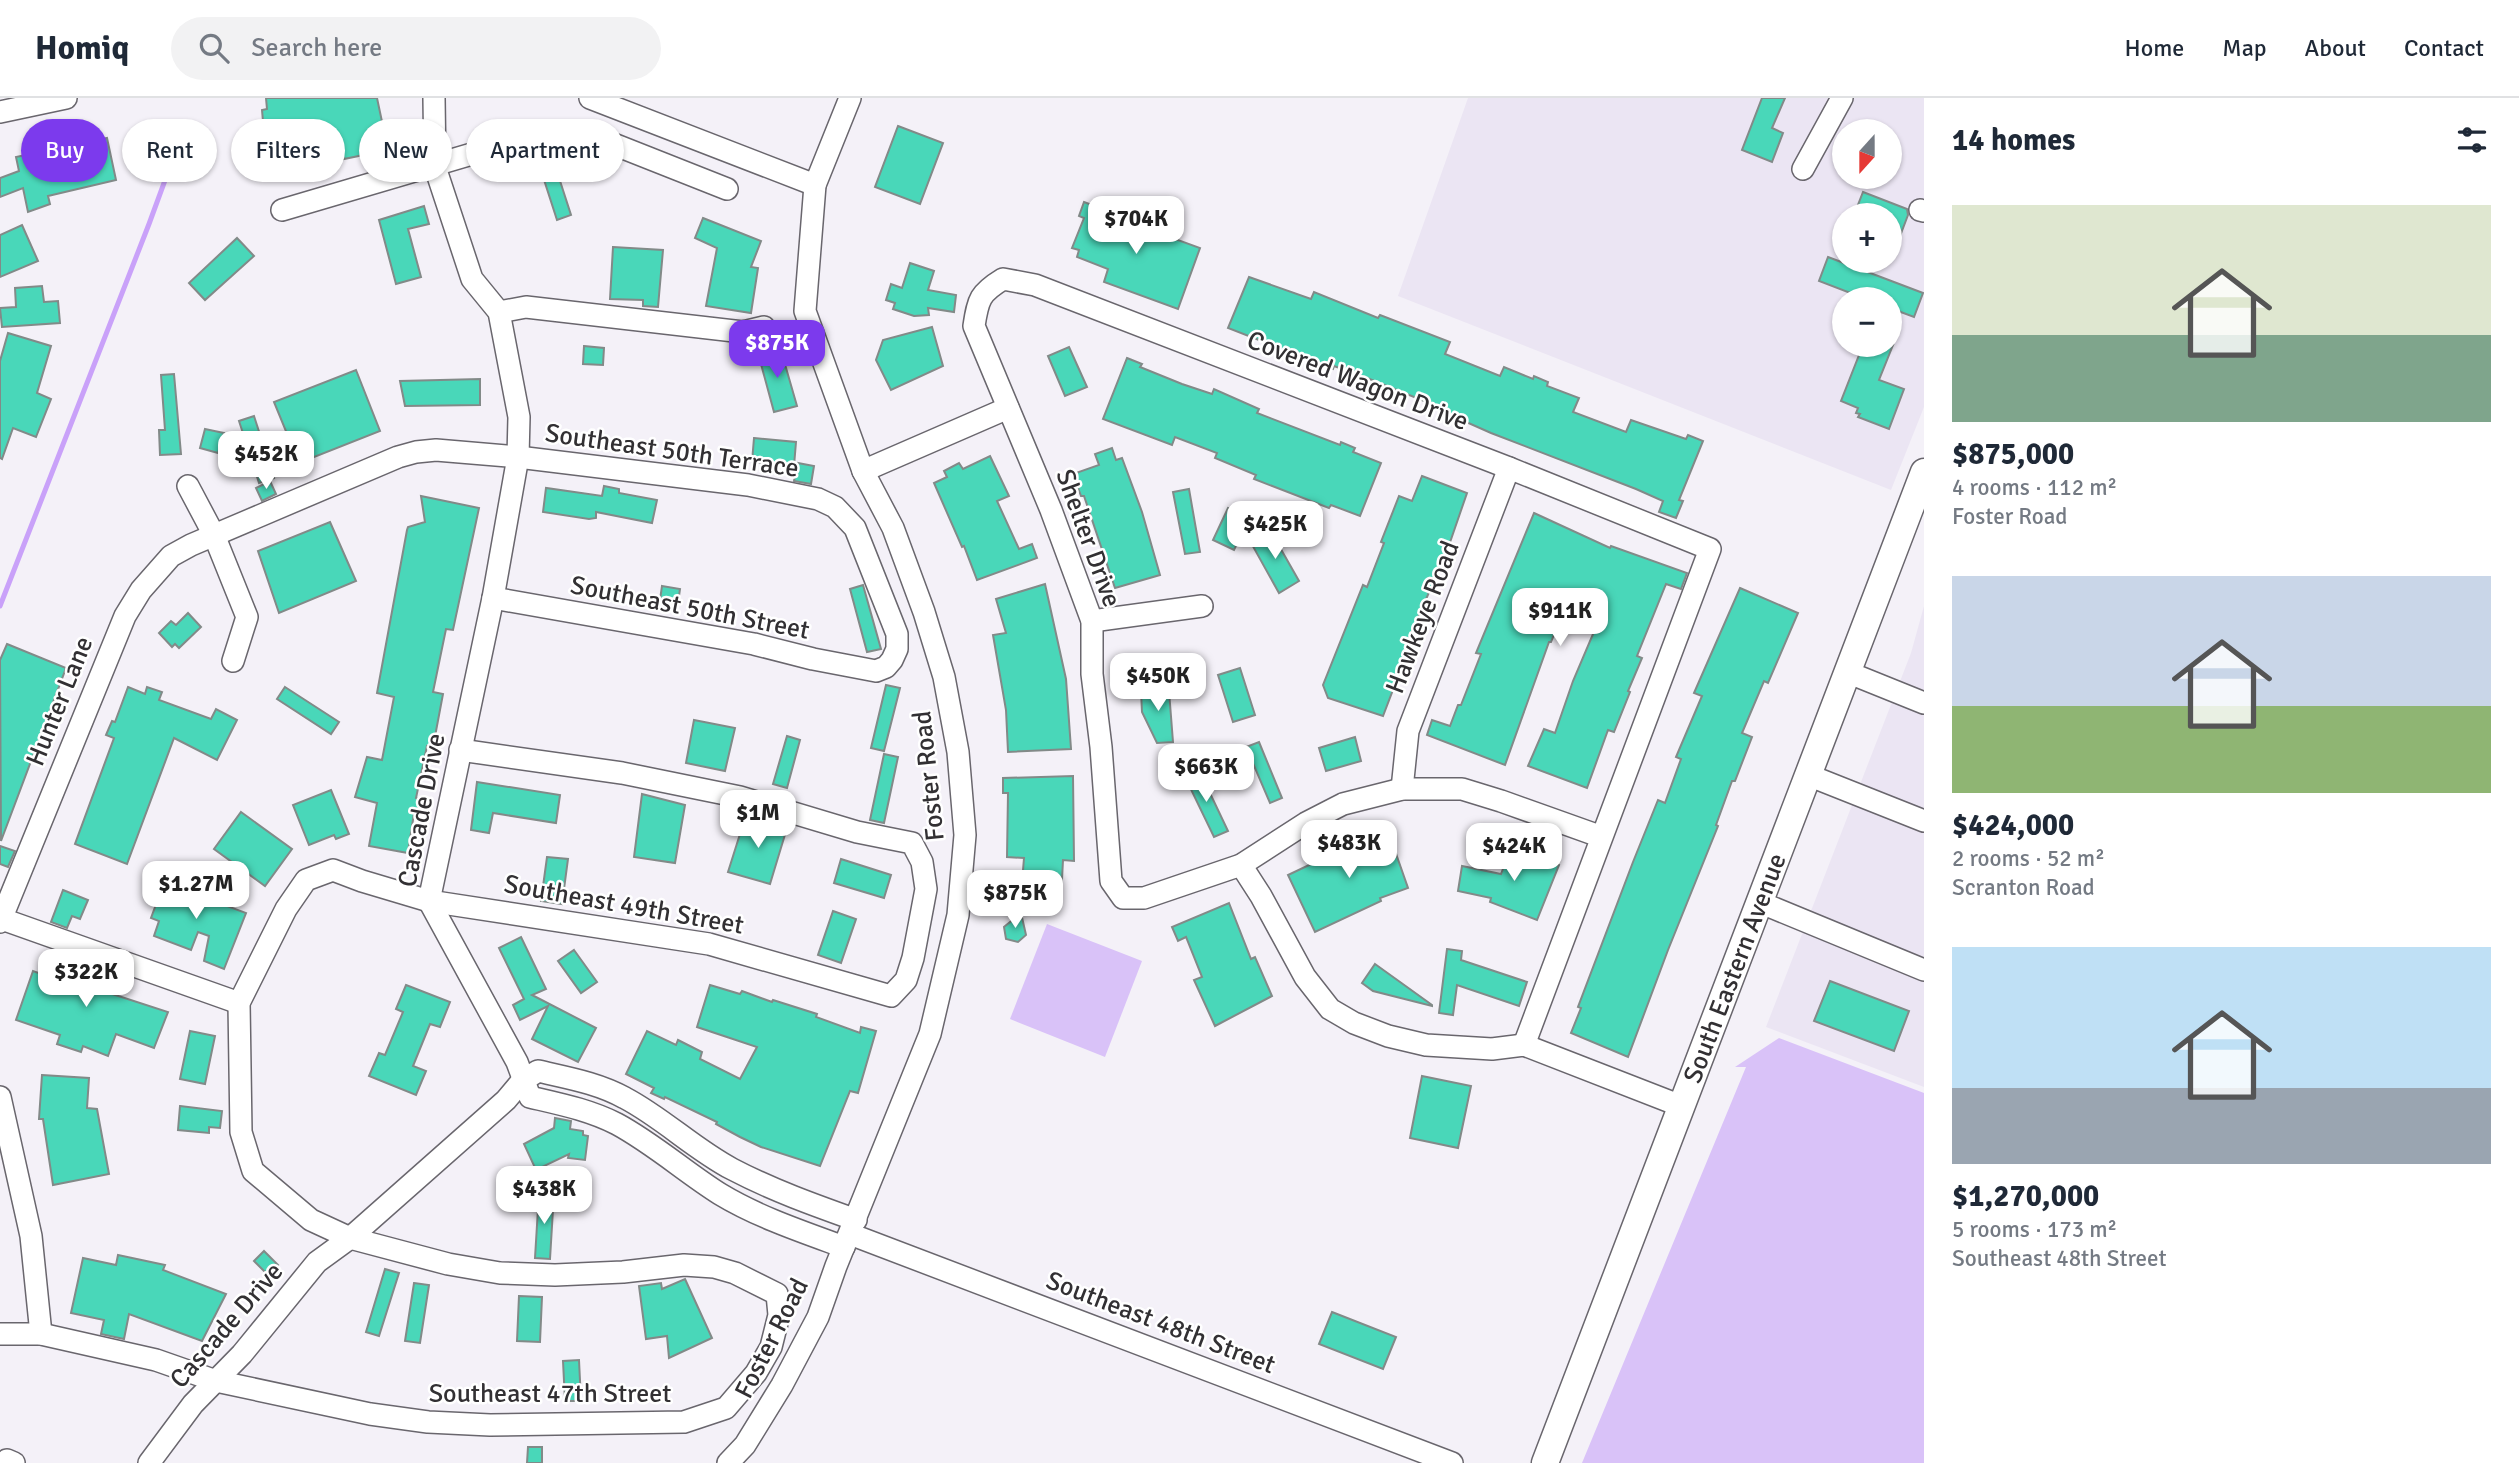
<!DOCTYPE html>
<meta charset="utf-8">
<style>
:root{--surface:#fff;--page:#f2f2f3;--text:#1f2937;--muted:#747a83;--line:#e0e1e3;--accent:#7c3aed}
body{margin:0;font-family:Signika,sans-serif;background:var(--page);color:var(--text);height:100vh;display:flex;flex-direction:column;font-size:26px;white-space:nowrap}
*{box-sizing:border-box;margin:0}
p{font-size:23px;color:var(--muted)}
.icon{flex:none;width:38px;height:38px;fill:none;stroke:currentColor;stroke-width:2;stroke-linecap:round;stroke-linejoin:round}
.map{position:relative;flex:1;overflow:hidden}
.side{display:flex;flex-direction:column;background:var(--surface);width:595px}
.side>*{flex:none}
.banner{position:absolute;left:21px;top:21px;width:665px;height:63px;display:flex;gap:14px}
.needle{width:46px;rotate:201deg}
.buttons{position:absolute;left:1832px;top:21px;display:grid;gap:14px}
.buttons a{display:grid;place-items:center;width:70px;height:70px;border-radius:50%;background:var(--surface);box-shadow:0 2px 5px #0004;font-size:35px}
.price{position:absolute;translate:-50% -60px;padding:0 16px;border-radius:14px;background:#fff;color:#222;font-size:23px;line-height:46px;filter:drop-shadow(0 2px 4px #0008)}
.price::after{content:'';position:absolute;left:50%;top:42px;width:21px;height:16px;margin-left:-10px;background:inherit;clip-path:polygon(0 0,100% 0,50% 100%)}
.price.active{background:var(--accent);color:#fff}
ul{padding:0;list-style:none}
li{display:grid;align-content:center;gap:14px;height:371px;padding:0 28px}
li span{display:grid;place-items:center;height:217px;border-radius:0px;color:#555}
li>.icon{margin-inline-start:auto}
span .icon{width:126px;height:126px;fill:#fffc;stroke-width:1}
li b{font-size:30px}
h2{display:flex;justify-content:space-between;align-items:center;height:84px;padding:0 28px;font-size:30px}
.tag{padding:0 24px;border-radius:32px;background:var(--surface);box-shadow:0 2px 5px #0004;font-size:24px;line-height:63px}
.tag.active{background:var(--accent);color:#fff}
header{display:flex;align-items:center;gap:42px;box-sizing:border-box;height:98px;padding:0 35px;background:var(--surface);border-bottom:2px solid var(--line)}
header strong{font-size:33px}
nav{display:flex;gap:38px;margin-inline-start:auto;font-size:24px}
.search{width:490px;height:63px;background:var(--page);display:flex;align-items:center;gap:18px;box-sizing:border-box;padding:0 24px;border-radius:38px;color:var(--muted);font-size:26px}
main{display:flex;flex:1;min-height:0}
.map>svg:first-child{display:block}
.built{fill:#ebe5f3;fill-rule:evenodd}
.green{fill:#d9c2f8}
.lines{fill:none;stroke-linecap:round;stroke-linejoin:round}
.stream{stroke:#c9a1f9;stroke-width:5}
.building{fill:#49d7b9;stroke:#828a88;stroke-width:2}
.minor-casing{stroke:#69666d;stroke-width:24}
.major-casing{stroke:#69666d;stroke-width:29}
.minor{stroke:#fff;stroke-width:21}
.major{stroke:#fff;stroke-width:26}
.labels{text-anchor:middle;stroke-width:5;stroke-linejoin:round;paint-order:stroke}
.street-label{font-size:26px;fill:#323033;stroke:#fff}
</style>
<header>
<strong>Homiq</strong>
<div class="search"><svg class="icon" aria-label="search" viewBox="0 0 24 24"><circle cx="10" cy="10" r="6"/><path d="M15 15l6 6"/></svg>Search here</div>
<nav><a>Home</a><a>Map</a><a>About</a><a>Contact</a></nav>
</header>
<main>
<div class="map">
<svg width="1924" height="1365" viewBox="0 0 1924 1365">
<rect width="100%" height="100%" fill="#f4f1f8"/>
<g class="built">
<path d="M 1468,0 L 1924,0 L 1924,309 L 1891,392 L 1398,198 ZM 1844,33 L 1890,33 L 1890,79 L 1844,79 ZM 1844,117 L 1890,117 L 1890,163 L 1844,163 ZM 1844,201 L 1890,201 L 1890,247 L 1844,247 Z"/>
<polygon points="1924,508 1924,989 1766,929 1911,555"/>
</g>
<g class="green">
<polygon points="1047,826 1142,863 1105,959 1010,921"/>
<polygon points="1779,940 1924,995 1924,1365 1582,1365 1746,969 1735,969"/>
</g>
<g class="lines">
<polyline class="stream" points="0,508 149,126 186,25"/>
</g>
<g class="building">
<polygon points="266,0 377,0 388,52 344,61 342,54 309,59 308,50 266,57 262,12 267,11"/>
<polygon points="1762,0 1785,0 1772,30 1783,35 1772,64 1742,52"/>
<polygon points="898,28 943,45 920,106 875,89"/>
<polygon points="107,40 116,82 48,98 50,106 28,114 23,90 0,99 0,80 19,73 16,59"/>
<polygon points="551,55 571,117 557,122 537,60"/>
<polygon points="1863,94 1907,111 1908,117 1891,162 1890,117 1854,117"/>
<polygon points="1084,104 1113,115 1112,118 1200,150 1178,211 1104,184 1108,171 1077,159 1079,152 1072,150 1084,120 1079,118"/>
<polygon points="424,108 429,126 408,131 421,179 396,186 379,122"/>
<polygon points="703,120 761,143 751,169 758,170 751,215 706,208 717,150 695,140"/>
<polygon points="22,127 38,163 0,179 0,137"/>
<polygon points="237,140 254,158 205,202 189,185"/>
<polygon points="613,149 663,152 658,209 643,208 643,202 610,201"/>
<polygon points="1828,159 1923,195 1914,219 1890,210 1890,201 1866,201 1819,183"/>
<polygon points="910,165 934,173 928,192 956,197 954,214 928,210 929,217 914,218 893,211 895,205 886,202 891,186 902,190"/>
<polygon points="1249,179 1311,201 1314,194 1378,220 1380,217 1450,244 1445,256 1500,278 1504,269 1533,281 1534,278 1548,284 1547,288 1579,300 1573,314 1626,334 1631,322 1686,341 1688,337 1703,343 1679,402 1683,403 1676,420 1659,414 1663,403 1636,391 1491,335 1448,316 1449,313 1367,280 1334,268 1333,271 1228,230"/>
<polygon points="42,188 44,204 58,203 60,225 2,229 0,210 16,209 15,190"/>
<polygon points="932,229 943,268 891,292 876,262 883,242"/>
<polygon points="8,235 51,248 37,295 51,301 36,339 13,330 2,361 0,360 0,263"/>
<polygon points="1863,247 1893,247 1879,282 1904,291 1889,331 1858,319 1860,316 1856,315 1858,310 1841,303"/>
<polygon points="584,248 604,250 603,267 583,266"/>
<polygon points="780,249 797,308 774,314 758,255"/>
<polygon points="1069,249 1087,289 1065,298 1048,258"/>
<polygon points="1127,260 1142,266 1140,269 1182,286 1212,296 1214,291 1259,311 1257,315 1340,347 1341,344 1355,350 1353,354 1381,365 1360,418 1331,407 1329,410 1254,381 1256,377 1215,360 1217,355 1175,339 1172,347 1103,321"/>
<polygon points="356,272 380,333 299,365 274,304"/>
<polygon points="174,276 181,356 160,357 159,332 165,332 161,277"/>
<polygon points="480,281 480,307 405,308 400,283"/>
<polygon points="254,318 274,380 259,385 239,323"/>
<polygon points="205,331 224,335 218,355 200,350"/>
<polygon points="754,340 796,344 794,368 752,364"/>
<polygon points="1112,350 1116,362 1122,360 1142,414 1160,477 1115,490 1084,398 1081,398 1073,376 1099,367 1095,356"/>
<polygon points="990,358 1009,398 997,403 1019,451 1032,446 1037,460 977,482 964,448 962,449 934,385 947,379 944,373 959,365 963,371"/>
<polygon points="798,365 814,368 811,386 794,383"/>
<polygon points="1422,378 1467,395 1446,456 1408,542 1410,543 1396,575 1399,576 1383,618 1328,600 1323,587 1363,487 1367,489 1384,445 1381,444 1399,398 1412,403"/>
<polygon points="270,383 276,396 262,403 256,390"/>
<polygon points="604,388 619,391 619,395 657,402 652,425 596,414 596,420 589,421 543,414 546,390 602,398"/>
<polygon points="1189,391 1200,454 1185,456 1173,394"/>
<polygon points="421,398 479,410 453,532 446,531 433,594 443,596 433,649 427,648 416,700 422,702 418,717 414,715 408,755 369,748 377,705 355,699 367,659 382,662 394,599 377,595 407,432 408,429 425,424"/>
<polygon points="1228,410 1250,420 1234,452 1213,442"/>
<polygon points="1534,415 1610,450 1611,448 1687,475 1681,491 1666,486 1637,558 1642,560 1628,593 1630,594 1614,634 1608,632 1587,690 1528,668 1544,631 1555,635 1573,583 1599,522 1565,510 1551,544 1549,544 1505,667 1427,637 1432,622 1450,628 1458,607 1461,607 1481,556 1476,555"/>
<polygon points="330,424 356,483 279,515 258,453"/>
<polygon points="1270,432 1299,483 1279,495 1250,443"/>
<polygon points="1045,486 1066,581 1071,651 1008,654 1006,612 993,537 1006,535 996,501"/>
<polygon points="863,487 881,551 867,554 850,491"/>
<polygon points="662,488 680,491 678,505 660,502"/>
<polygon points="1740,490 1798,515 1768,585 1764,583 1742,635 1752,639 1735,683 1732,683 1716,727 1718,728 1668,852 1628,959 1571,935 1581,910 1578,909 1633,764 1658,702 1665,705 1681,661 1676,659 1702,598 1694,595"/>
<polygon points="188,515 201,529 179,550 175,546 172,549 159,535 171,523 176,527"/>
<polygon points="7,546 66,570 1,743 0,562"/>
<polygon points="1240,570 1255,617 1233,624 1218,577"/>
<polygon points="886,587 900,590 884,653 871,650"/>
<polygon points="1162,587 1162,593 1169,593 1173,644 1157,645 1142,614 1141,593 1146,593 1146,588"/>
<polygon points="128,589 145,596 147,589 162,594 159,602 211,621 216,611 237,622 217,662 174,640 127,766 75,746 114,640 106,637 112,623 115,624"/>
<polygon points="285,589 339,624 331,636 277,601"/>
<polygon points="694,622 735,630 725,673 686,665"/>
<polygon points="787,638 800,642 787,690 773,686"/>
<polygon points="1355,639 1361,663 1326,673 1319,650"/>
<polygon points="1259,644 1282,700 1270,705 1246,649"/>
<polygon points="884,656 898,659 884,725 870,722"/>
<polygon points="1199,672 1228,733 1214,739 1185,679"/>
<polygon points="1073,678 1074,763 1063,762 1061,801 1021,797 1024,760 1007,759 1008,695 1003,695 1003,680"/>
<polygon points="477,684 560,697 556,725 493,715 489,735 471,732"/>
<polygon points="331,692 349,736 336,741 334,737 309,747 293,707"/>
<polygon points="642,696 685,707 675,765 634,759"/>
<polygon points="241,714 292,751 265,788 214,751"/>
<polygon points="746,717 787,730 770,786 728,774"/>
<polygon points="1387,730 1408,790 1380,800 1381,803 1315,834 1288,777"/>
<polygon points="1512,747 1559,767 1537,822 1490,804 1491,800 1458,793 1462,768 1501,776"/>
<polygon points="0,748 15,753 8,769 0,766"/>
<polygon points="547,759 568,761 562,806 541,803"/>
<polygon points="841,761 891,777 884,800 834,785"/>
<polygon points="167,777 190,785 187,793 246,815 224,871 204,863 209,838 198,834 191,852 154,838 159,823 151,820"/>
<polygon points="63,792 88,802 80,821 72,818 67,830 51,824"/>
<polygon points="1229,805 1251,861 1255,859 1272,898 1215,928 1194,882 1202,879 1186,839 1178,843 1172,829"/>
<polygon points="833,813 856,821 841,865 818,857"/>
<polygon points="1021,815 1026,837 1018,844 1006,841 1004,829"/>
<polygon points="521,839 546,891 532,897 596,930 578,964 532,941 548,908 520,922 513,907 524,901 499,850"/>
<polygon points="1447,851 1462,853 1461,862 1527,884 1519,908 1457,887 1453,917 1439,915"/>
<polygon points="574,852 597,884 581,895 558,863"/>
<polygon points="52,855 103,874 97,891 168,914 154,950 116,936 108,958 83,948 81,954 57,946 60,937 16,922 33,873 44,877"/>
<polygon points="1375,866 1432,907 1432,908 1373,893 1362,885"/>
<polygon points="1830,883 1909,913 1894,953 1814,923"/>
<polygon points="406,887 450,904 440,929 430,926 413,968 426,973 416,997 369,978 379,955 385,957 403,914 396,911"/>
<polygon points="710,887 740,896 742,893 772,904 773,902 817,916 816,919 860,935 861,929 876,933 858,995 850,993 820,1068 761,1049 740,1039 716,1026 717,1024 665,999 664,1001 651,995 654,990 626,976 647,933 676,947 678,942 702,954 700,961 740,981 757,949 697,929"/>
<polygon points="190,933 215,938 205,986 180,981"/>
<polygon points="42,977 89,980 87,1010 97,1011 109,1076 53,1087 43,1021 39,1021"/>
<polygon points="1422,978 1471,988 1458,1050 1410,1040"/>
<polygon points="180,1008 222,1013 220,1030 209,1029 209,1035 178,1032"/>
<polygon points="555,1020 571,1023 570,1031 583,1033 583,1037 588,1038 585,1062 568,1060 569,1056 536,1072 524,1046 554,1030"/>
<polygon points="539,1094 554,1095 550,1161 535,1160"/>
<polygon points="264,1153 278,1167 268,1177 254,1163"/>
<polygon points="118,1157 165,1167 163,1172 226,1196 202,1243 129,1216 124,1241 101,1236 104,1222 71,1215 83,1160 116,1167"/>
<polygon points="385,1171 399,1175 379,1238 366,1234"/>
<polygon points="685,1181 712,1240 669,1260 667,1238 646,1241 639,1188 661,1185 662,1191"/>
<polygon points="414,1185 429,1187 420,1245 405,1243"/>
<polygon points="519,1198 542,1199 540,1244 517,1243"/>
<polygon points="1332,1214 1396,1239 1383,1271 1319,1246"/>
<polygon points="579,1262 581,1303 565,1303 563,1263"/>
<polygon points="528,1349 542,1349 542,1365 527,1365"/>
</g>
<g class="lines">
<g class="minor-casing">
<g id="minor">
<path d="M 434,0 L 435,69 L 472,181 L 499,214 L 519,319 L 518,359 L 493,500 L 429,803 L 517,964 L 530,999 C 560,1006 590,1012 617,1026 C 654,1046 685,1074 720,1096 C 758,1119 803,1134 844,1149"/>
<polyline points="590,0 815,87"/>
<polyline points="0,14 66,0"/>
<polyline points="1803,71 1842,0"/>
<polyline points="282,112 536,37 598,40 727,91"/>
<polyline points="1920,112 1924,113"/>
<polyline points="499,214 526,209 743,234 764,229"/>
<polyline points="863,373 1008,310"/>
<polyline points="188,388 214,437 247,519 233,563"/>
<polyline points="1092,523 1202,508"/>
<polyline points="1847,574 1924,605"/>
<polyline points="1808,677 1924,723"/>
<polyline points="1402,691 1408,633 1509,370"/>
<polyline points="1241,767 1261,798 1305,879 1330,911 1354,925 1388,938 1426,947 1492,951 1524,947 1681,1008"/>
<polyline points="1759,804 1924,872"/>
<polyline points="2,821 239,905"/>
<polyline points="0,824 125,518 141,492 171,458 191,447 398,359 416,354 436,352 518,359 748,387 818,401 835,409 855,430 897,536 897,551 892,562 886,569 876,573 813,561 754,546 493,500"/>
<path d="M 1524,947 L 1710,451 L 1509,370 L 1035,187 L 1003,181 C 980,195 978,201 974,228 L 1051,412 L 1092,523 L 1092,576 L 1101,649 L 1111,783 L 1123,800 L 1144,800 L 1241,767 L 1306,725 L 1343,706 L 1402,691 L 1462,691 L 1501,703 L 1602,739"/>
<polyline points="0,999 31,1138 41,1236"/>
<polyline points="850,1136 1452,1365"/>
<polyline points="0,1236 41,1236 156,1262 216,1283 370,1316 428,1324 490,1327 684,1324 726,1310 756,1275 771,1249 779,1217 777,1196 735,1175 714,1169 684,1167 623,1174 555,1177 500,1175 448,1166 350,1140 311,1122 253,1073 241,1034 239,905 286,811 306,782 333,772 362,783 429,803 709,846 891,898 906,882 913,860 926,791 922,764 912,745 857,734 740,699 622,675 460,652"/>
<polyline points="7,1362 14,1365"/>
<path d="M 149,1365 L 193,1306 L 242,1256 L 317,1164 L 350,1140 L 506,1002 L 522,983 L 538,973 C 568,980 598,985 625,1000 C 663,1020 694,1051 732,1071 C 772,1092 814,1107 856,1122"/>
<polyline points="728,1365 745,1347 782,1287 818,1219 836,1168 930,936 958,817 965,737 958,654 944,579 924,514 893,430 863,373 805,213 815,87 850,0"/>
</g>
</g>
<g class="major-casing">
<g id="major">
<path id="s1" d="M 1545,1365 L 1924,374"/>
</g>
</g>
<use href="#minor" class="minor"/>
<use href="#major" class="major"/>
</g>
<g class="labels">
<g class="street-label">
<text transform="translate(1358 282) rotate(21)" y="9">Covered Wagon Drive</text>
<text transform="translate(672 352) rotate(8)" y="9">Southeast 50th Terrace</text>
<text transform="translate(1089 440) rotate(70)" y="9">Shelter Drive</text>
<text transform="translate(690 509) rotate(11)" y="9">Southeast 50th Street</text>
<text transform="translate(1422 519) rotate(-69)" y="9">Hawkeye Road</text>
<text transform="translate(59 603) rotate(-68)" y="9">Hunter Lane</text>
<text transform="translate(928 678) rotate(-96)" y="9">Foster Road</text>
<text transform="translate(421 712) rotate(-79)" y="9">Cascade Drive</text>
<text transform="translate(624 806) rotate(10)" y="9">Southeast 49th Street</text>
<text dy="9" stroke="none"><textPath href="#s1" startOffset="530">South Eastern Avenue</textPath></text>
<text transform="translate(1161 1224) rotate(21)" y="9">Southeast 48th Street</text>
<text transform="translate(226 1227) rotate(-49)" y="9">Cascade Drive</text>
<text transform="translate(771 1240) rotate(-63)" y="9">Foster Road</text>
<text x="550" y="1304">Southeast 47th Street</text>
</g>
</g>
</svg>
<div class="buttons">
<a><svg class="needle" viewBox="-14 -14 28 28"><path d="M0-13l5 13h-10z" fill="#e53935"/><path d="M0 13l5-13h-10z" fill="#747a83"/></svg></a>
<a>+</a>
<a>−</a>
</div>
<b class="price" style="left:1136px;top:158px">$704K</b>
<b class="price active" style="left:777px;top:282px">$875K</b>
<b class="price" style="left:266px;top:393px">$452K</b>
<b class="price" style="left:1275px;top:463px">$425K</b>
<b class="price" style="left:1560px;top:550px">$911K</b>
<b class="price" style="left:1158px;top:615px">$450K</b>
<b class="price" style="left:1206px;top:706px">$663K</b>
<b class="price" style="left:758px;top:752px">$1M</b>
<b class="price" style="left:1349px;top:782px">$483K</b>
<b class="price" style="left:1514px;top:785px">$424K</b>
<b class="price" style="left:196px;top:823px">$1.27M</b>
<b class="price" style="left:1015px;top:832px">$875K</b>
<b class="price" style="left:86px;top:911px">$322K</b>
<b class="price" style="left:544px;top:1128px">$438K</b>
<div class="banner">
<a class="tag active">Buy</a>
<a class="tag">Rent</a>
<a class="tag">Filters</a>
<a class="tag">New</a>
<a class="tag">Apartment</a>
</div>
</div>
<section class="side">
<h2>14 homes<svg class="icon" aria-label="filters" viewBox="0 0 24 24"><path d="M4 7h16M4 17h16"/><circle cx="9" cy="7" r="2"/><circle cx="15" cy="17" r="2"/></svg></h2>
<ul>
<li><span style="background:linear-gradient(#dfe7d0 60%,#7fa58c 0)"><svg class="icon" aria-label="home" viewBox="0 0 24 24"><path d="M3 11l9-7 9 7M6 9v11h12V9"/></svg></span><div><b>$875,000</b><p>4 rooms · 112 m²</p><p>Foster Road</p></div></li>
<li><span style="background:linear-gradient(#c9d6e8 60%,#8fb573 0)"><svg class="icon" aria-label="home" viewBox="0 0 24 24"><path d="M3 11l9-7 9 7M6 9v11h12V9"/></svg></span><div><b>$424,000</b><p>2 rooms · 52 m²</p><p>Scranton Road</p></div></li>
<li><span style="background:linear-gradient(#bfe0f5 65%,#9aa5b1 0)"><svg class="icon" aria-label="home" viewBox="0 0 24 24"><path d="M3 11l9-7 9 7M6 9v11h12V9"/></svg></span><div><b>$1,270,000</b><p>5 rooms · 173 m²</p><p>Southeast 48th Street</p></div></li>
</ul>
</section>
</main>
